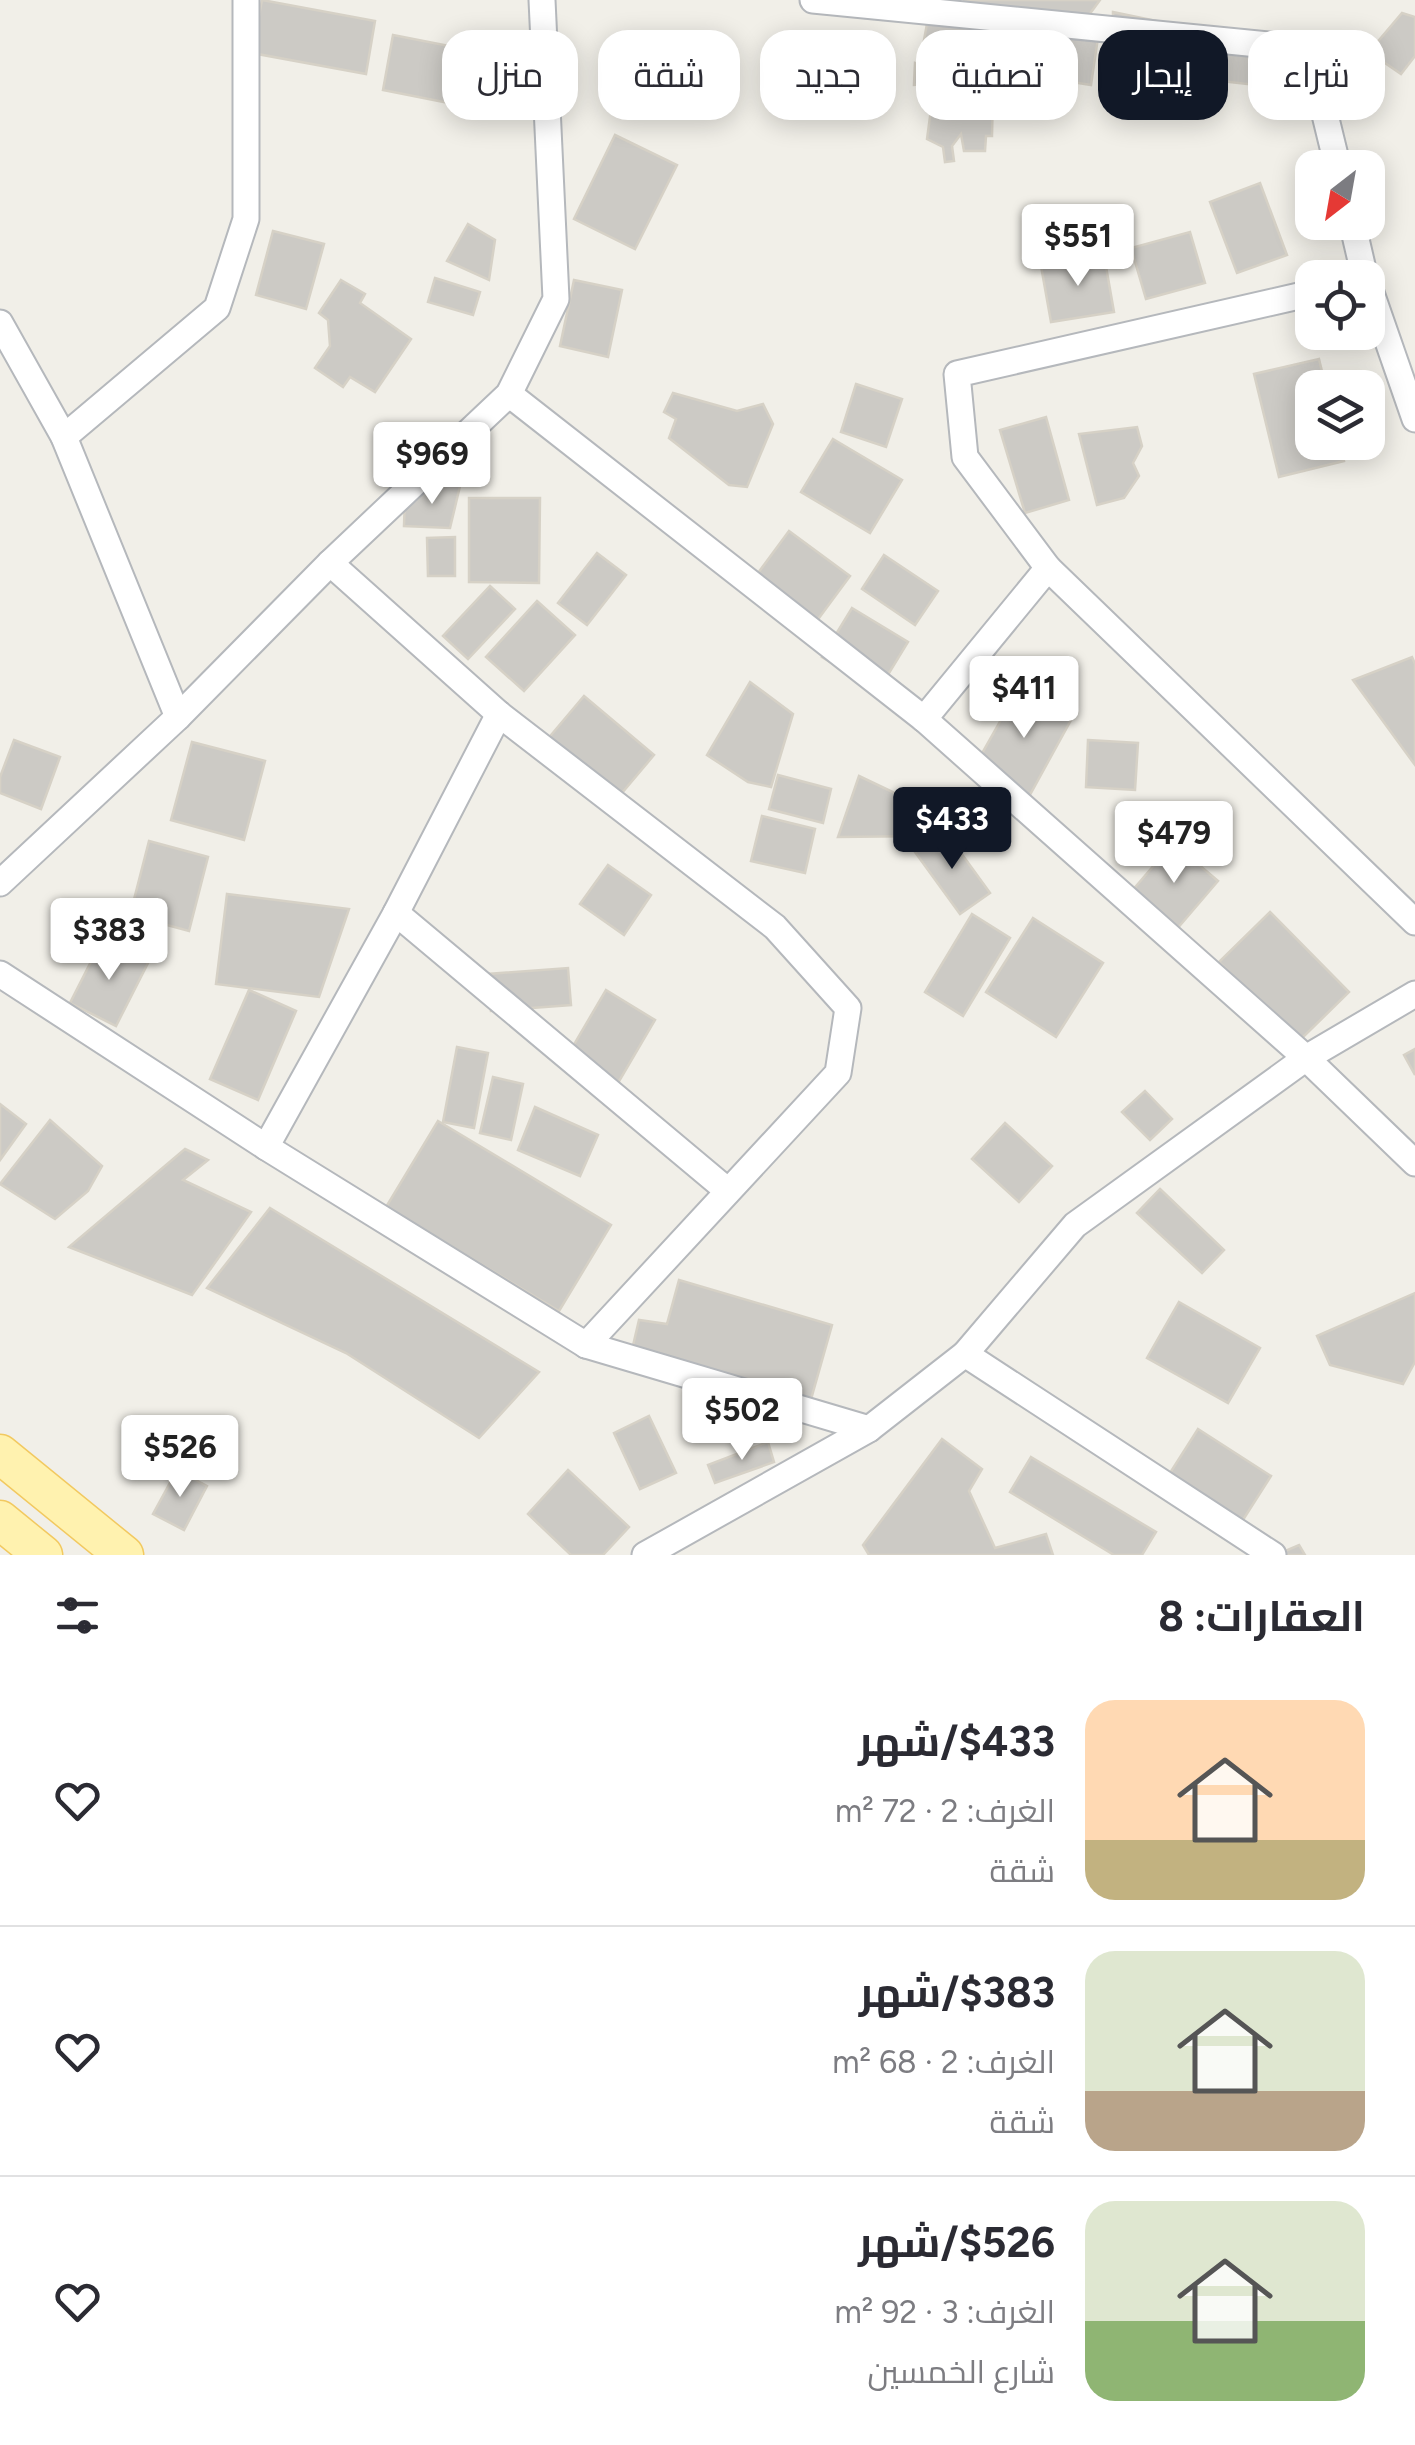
<!DOCTYPE html>
<html lang="ar">
<meta charset="utf-8">
<style>
:root{--surface:#fff;--page:#f2f2f3;--text:#2b2b33;--muted:#7c7c81;--line:#e1e1e2;--accent:#111827}
body{margin:0;font-family:Figtree,Cairo,sans-serif;background:var(--page);color:var(--text);direction:rtl;height:100vh;display:flex;flex-direction:column;font-size:38px;white-space:nowrap}
*{box-sizing:border-box;margin:0}
p{font-size:32px;color:var(--muted)}
.icon{flex:none;width:55px;height:55px;fill:none;stroke:currentColor;stroke-width:2;stroke-linecap:round;stroke-linejoin:round}
.map{position:relative;height:1555px;overflow:hidden;direction:ltr}
.details{display:flex;flex-direction:column;background:var(--surface);flex:1}
.details>*{flex:none}
.top-card{position:absolute;left:30px;top:30px;width:1355px;height:90px;direction:rtl;display:flex;gap:20px}
.needle{width:65px;rotate:211deg}
.controls{position:absolute;left:1295px;top:150px;display:grid;gap:20px}
.controls a{display:grid;place-items:center;width:90px;height:90px;border-radius:20px;background:var(--surface);box-shadow:0 5px 25px #0003;font-size:50px}
.price{position:absolute;translate:-50% -85px;padding:0 22px;border-radius:10px;background:#fff;color:#222;font-size:32px;line-height:65px;filter:drop-shadow(0 2px 5px #0008)}
.price::after{content:'';position:absolute;left:50%;top:60px;width:30px;height:22px;margin-left:-15px;background:inherit;clip-path:polygon(0 0,100% 0,50% 100%)}
.price.on{background:var(--accent);color:#fff}
ul{padding:0;list-style:none}
li{display:flex;align-items:center;gap:30px;height:250px;padding:0 50px}
li+li{border-top:2px solid var(--line)}
li span{display:grid;place-items:center;flex:none;width:280px;height:200px;border-radius:30px;color:#555}
li>.icon{margin-inline-start:auto}
span .icon{width:120px;height:120px;fill:#fffc;stroke-width:1}
li b{font-size:42px}
h2{display:flex;justify-content:space-between;align-items:center;height:120px;padding:0 50px;font-size:42px}
.chip{padding:0 35px;border-radius:30px;background:var(--surface);box-shadow:0 5px 25px #0003;font-size:35px;line-height:90px}
.chip.on{background:var(--accent);color:#fff}
.map>svg:first-child{display:block}
.building{fill:#cccac5;stroke:#d6d1c6;stroke-width:2.5}
.lines{fill:none;stroke-linecap:round;stroke-linejoin:round}
.street-casing{stroke:#b5b8bc;stroke-width:29}
.primary-casing{stroke:#f2c960;stroke-width:41}
.street{stroke:#fff;stroke-width:25}
.primary{stroke:#fff2af;stroke-width:38}
</style>
<div class="map">
<svg width="1415" height="1555" viewBox="0 0 1415 1555">
<rect width="100%" height="100%" fill="#f1efe8"/>
<g class="building">
<polygon points="262,0 375,21 366,74 252,53"/>
<polygon points="964,0 1100,0 1069,42 1048,29 964,9"/>
<polygon points="1113,12 1296,50 1301,90 1112,69"/>
<polygon points="929,13 1000,26 993,63 922,51"/>
<polygon points="1402,13 1415,17 1415,56 1401,74 1369,52"/>
<polygon points="1012,17 1099,31 1091,85 1004,71"/>
<polygon points="393,35 500,56 489,111 383,90"/>
<polygon points="915,63 935,69 936,83 914,85"/>
<polygon points="934,87 993,94 992,136 986,136 985,151 964,151 961,134 952,146 954,161 945,162 943,147 927,139"/>
<polygon points="615,135 677,165 635,249 574,219"/>
<polygon points="1260,183 1287,255 1237,273 1210,202"/>
<polygon points="468,224 495,240 489,280 447,261"/>
<polygon points="273,231 324,244 306,309 256,295"/>
<polygon points="1190,232 1205,283 1146,299 1131,248"/>
<polygon points="1104,255 1114,312 1051,322 1041,266"/>
<polygon points="435,278 480,292 473,315 428,302"/>
<polygon points="341,280 365,294 360,303 411,339 375,392 350,377 343,387 315,368 330,346 328,320 319,313"/>
<polygon points="574,280 622,290 608,357 560,346"/>
<polygon points="1319,359 1326,388 1312,388 1312,442 1340,442 1344,461 1279,477 1254,374"/>
<polygon points="856,384 902,399 886,447 841,432"/>
<polygon points="673,393 737,411 763,404 773,424 747,487 729,485 669,438 676,419 664,412"/>
<polygon points="1046,417 1069,500 1025,513 1000,430"/>
<polygon points="1137,427 1142,446 1133,463 1139,476 1124,498 1097,505 1079,434"/>
<polygon points="833,439 902,480 870,533 801,492"/>
<polygon points="461,482 450,528 404,526 405,496"/>
<polygon points="469,498 540,498 539,583 469,582"/>
<polygon points="789,531 850,576 816,622 755,577"/>
<polygon points="455,537 455,576 428,576 427,538"/>
<polygon points="597,553 626,575 587,625 558,603"/>
<polygon points="884,555 938,591 915,625 862,589"/>
<polygon points="490,586 515,609 468,659 443,636"/>
<polygon points="537,601 575,635 524,691 486,657"/>
<polygon points="852,608 908,642 878,691 822,657"/>
<polygon points="1412,657 1415,664 1415,765 1353,680"/>
<polygon points="1023,681 1076,711 1026,802 972,771"/>
<polygon points="750,682 793,714 771,787 748,782 707,755"/>
<polygon points="584,696 654,755 616,800 546,741"/>
<polygon points="14,740 60,757 41,809 0,793 0,777"/>
<polygon points="1088,740 1138,743 1135,790 1086,787"/>
<polygon points="192,742 265,761 244,840 171,820"/>
<polygon points="778,775 831,789 823,823 769,809"/>
<polygon points="859,776 939,814 927,836 838,837"/>
<polygon points="762,816 815,829 805,873 751,861"/>
<polygon points="945,831 990,893 960,914 915,852"/>
<polygon points="149,841 208,857 189,931 130,915"/>
<polygon points="1173,843 1218,881 1176,930 1131,892"/>
<polygon points="608,865 651,895 624,935 580,904"/>
<polygon points="227,894 349,909 319,997 216,984"/>
<polygon points="1270,912 1349,992 1298,1042 1219,962"/>
<polygon points="972,914 1010,938 963,1016 925,992"/>
<polygon points="1033,918 1103,963 1056,1037 986,992"/>
<polygon points="102,940 148,963 116,1026 70,1003"/>
<polygon points="568,968 571,1005 491,1011 488,974"/>
<polygon points="249,990 296,1011 258,1100 210,1079"/>
<polygon points="606,990 655,1020 618,1083 569,1053"/>
<polygon points="457,1047 488,1053 474,1128 443,1122"/>
<polygon points="1415,1049 1415,1075 1404,1055"/>
<polygon points="493,1077 523,1084 511,1140 480,1133"/>
<polygon points="1145,1091 1172,1119 1150,1140 1122,1112"/>
<polygon points="0,1104 26,1124 0,1160"/>
<polygon points="535,1107 598,1135 580,1176 518,1150"/>
<polygon points="50,1120 102,1166 88,1191 55,1219 0,1184"/>
<polygon points="438,1121 611,1225 559,1311 386,1207"/>
<polygon points="1005,1123 1052,1166 1019,1202 972,1159"/>
<polygon points="185,1149 208,1160 183,1180 251,1212 192,1295 69,1247"/>
<polygon points="1160,1189 1224,1250 1202,1273 1137,1213"/>
<polygon points="270,1208 539,1372 479,1438 346,1353 207,1288"/>
<polygon points="679,1280 832,1325 806,1417 628,1367 639,1320 667,1324"/>
<polygon points="1415,1293 1415,1362 1403,1384 1330,1365 1317,1336"/>
<polygon points="1179,1302 1260,1348 1228,1403 1147,1358"/>
<polygon points="649,1416 676,1473 640,1489 614,1433"/>
<polygon points="1198,1429 1271,1476 1241,1523 1168,1476"/>
<polygon points="942,1439 982,1469 969,1491 995,1548 1046,1534 1053,1555 869,1555 863,1545"/>
<polygon points="768,1442 774,1462 715,1483 708,1465"/>
<polygon points="1031,1457 1156,1532 1142,1555 1114,1555 1010,1492"/>
<polygon points="177,1470 207,1486 184,1530 153,1514"/>
<polygon points="568,1470 629,1527 603,1555 571,1555 528,1514"/>
<polygon points="1299,1545 1305,1555 1276,1555"/>
</g>
<g class="lines">
<g class="street-casing">
<g id="street">
<polyline points="813,0 1309,49 1338,168"/>
<polyline points="1352,222 1365,278"/>
<polyline points="1368,284 1415,419"/>
<polyline points="1312,293 957,374 965,457 1048,568 1415,922"/>
<polyline points="0,323 64,437 178,717"/>
<polyline points="509,394 924,719 1306,1058 1415,1163"/>
<polyline points="64,437 217,308 246,219 246,0"/>
<polyline points="330,563 499,714 775,927 848,1008 838,1073 586,1345"/>
<polyline points="924,719 1048,568"/>
<polyline points="0,883 178,717 330,563 509,394 556,299 542,0"/>
<polyline points="396,913 728,1191"/>
<polyline points="0,974 266,1147 586,1345 869,1429"/>
<polyline points="266,1147 396,913 499,714"/>
<polyline points="965,1354 1273,1555"/>
<polyline points="645,1555 869,1429 965,1354 1075,1225 1306,1058 1415,994"/>
</g>
</g>
<g class="primary-casing">
<g id="primary">
<polyline points="0,1454 124,1555"/>
<polyline points="0,1520 43,1555"/>
</g>
</g>
<use href="#street" class="street"/>
<use href="#primary" class="primary"/>
</g>
</svg>
<div class="controls">
<a><svg class="needle" viewBox="-14 -14 28 28"><path d="M0-13l5 13h-10z" fill="#e53935"/><path d="M0 13l5-13h-10z" fill="#7c7c81"/></svg></a>
<a><svg class="icon" aria-label="locate" viewBox="0 0 24 24"><circle cx="12" cy="12" r="6"/><path d="M12 2v4M12 18v4M2 12h4M18 12h4"/></svg></a>
<a><svg class="icon" aria-label="layers" viewBox="0 0 24 24"><path d="M12 4l9 5-9 5-9-5zM3 14l9 5 9-5"/></svg></a>
</div>
<b class="price" style="left:1078px;top:289px">$551</b>
<b class="price" style="left:432px;top:507px">$969</b>
<b class="price" style="left:1024px;top:741px">$411</b>
<b class="price on" style="left:952px;top:872px">$433</b>
<b class="price" style="left:1174px;top:886px">$479</b>
<b class="price" style="left:109px;top:983px">$383</b>
<b class="price" style="left:742px;top:1463px">$502</b>
<b class="price" style="left:180px;top:1500px">$526</b>
<div class="top-card">
<a class="chip">شراء</a>
<a class="chip on">إيجار</a>
<a class="chip">تصفية</a>
<a class="chip">جديد</a>
<a class="chip">شقة</a>
<a class="chip">منزل</a>
</div>
</div>
<section class="details">
<h2>العقارات: 8<svg class="icon" aria-label="filters" viewBox="0 0 24 24"><path d="M4 7h16M4 17h16"/><circle cx="9" cy="7" r="2"/><circle cx="15" cy="17" r="2"/></svg></h2>
<ul>
<li><span style="background:linear-gradient(#ffd9b3 70%,#c2b280 0)"><svg class="icon" aria-label="home" viewBox="0 0 24 24"><path d="M3 11l9-7 9 7M6 9v11h12V9"/></svg></span><div><b>$433/شهر</b><p>الغرف: 2 · 72 m²</p><p>شقة</p></div><svg class="icon" aria-label="heart" viewBox="0 0 24 24"><path d="M12 20l-8-8c-3-5 5-10 8-4 3-6 11-1 8 4z"/></svg></li>
<li><span style="background:linear-gradient(#dfe7d0 70%,#b9a48a 0)"><svg class="icon" aria-label="home" viewBox="0 0 24 24"><path d="M3 11l9-7 9 7M6 9v11h12V9"/></svg></span><div><b>$383/شهر</b><p>الغرف: 2 · 68 m²</p><p>شقة</p></div><svg class="icon" aria-label="heart" viewBox="0 0 24 24"><path d="M12 20l-8-8c-3-5 5-10 8-4 3-6 11-1 8 4z"/></svg></li>
<li><span style="background:linear-gradient(#dfe7d0 60%,#8fb573 0)"><svg class="icon" aria-label="home" viewBox="0 0 24 24"><path d="M3 11l9-7 9 7M6 9v11h12V9"/></svg></span><div><b>$526/شهر</b><p>الغرف: 3 · 92 m²</p><p>شارع الخمسين</p></div><svg class="icon" aria-label="heart" viewBox="0 0 24 24"><path d="M12 20l-8-8c-3-5 5-10 8-4 3-6 11-1 8 4z"/></svg></li>
</ul>
</section>
